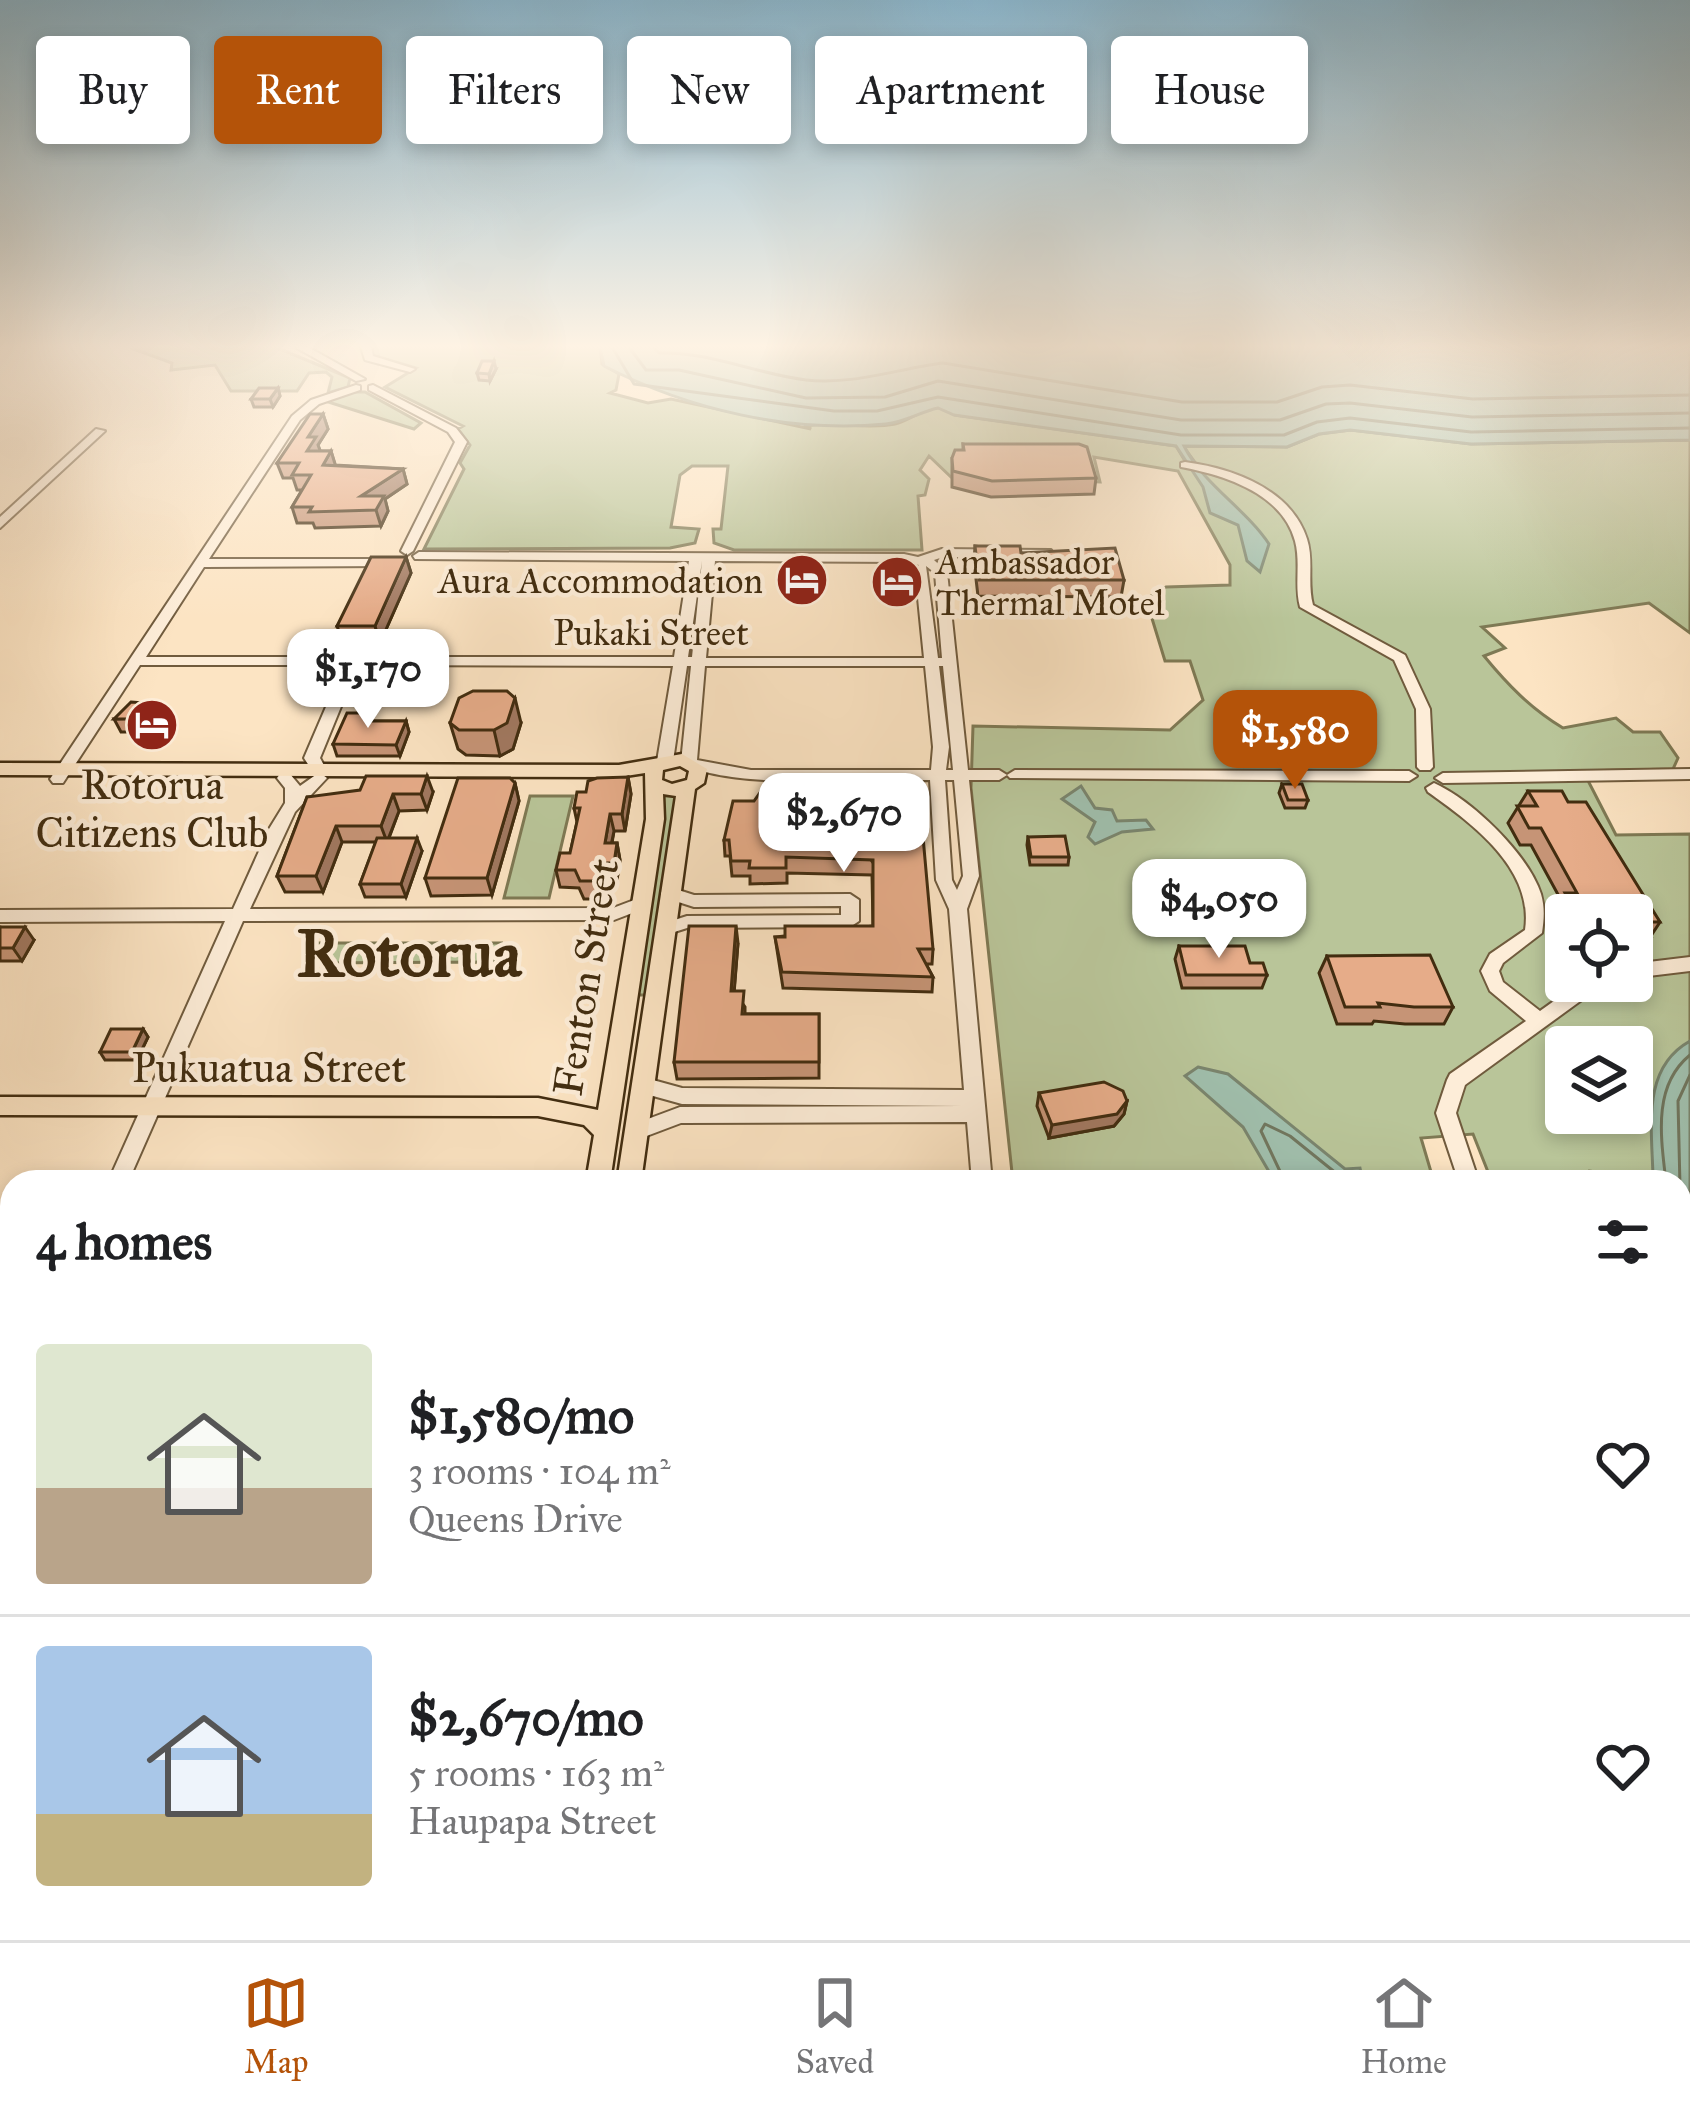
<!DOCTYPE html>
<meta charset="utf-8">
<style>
:root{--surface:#fff;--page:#f2f2f2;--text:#202124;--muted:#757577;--line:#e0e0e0;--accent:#b45309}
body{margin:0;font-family:"IM FELL Great Primer",serif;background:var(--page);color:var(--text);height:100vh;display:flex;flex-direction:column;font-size:45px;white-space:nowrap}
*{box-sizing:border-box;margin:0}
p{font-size:39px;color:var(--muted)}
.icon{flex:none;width:66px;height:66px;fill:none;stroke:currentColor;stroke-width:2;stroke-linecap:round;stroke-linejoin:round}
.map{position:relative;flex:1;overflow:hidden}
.panel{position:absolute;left:0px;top:1170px;width:1692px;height:771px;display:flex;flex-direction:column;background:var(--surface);border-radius:36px 36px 0 0;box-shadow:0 6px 18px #0003}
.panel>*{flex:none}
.top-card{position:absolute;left:36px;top:36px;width:1620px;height:108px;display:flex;gap:24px}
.tools{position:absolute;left:1545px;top:894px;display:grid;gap:24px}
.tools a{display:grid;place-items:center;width:108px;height:108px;border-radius:12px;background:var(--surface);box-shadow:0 6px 18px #0003;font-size:60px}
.price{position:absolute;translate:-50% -102px;padding:0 27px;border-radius:24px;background:#fff;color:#222;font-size:39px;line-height:78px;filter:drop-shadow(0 3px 6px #0008)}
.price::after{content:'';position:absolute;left:50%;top:72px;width:36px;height:27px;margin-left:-18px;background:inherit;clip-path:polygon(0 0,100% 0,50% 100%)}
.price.selected{background:var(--accent);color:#fff}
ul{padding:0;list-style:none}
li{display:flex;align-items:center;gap:36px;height:300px;padding:0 36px}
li+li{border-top:3px solid var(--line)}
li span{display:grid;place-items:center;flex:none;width:336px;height:240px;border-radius:12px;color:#555}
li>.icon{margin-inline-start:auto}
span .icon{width:144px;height:144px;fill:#fffc;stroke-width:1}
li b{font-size:51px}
h2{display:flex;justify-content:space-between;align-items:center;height:144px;padding:0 36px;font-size:51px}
.tag{padding:0 42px;border-radius:12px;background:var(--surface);box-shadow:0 6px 18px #0003;font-size:42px;line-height:108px}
.tag.selected{background:var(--accent);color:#fff}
.tab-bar{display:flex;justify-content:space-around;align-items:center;height:168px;border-top:3px solid var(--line);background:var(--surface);font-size:33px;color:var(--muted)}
.tab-bar a{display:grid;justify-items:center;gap:6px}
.tab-bar .selected{color:var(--accent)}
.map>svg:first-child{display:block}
.green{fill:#b9c599;stroke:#7e7954;stroke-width:3;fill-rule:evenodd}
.water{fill:#a0bfad;stroke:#7a856e;stroke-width:3}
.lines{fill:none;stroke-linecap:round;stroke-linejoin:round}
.shore{stroke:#71765e;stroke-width:3}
.minor-casing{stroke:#705b3d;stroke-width:4}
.major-casing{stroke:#422d10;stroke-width:5}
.minor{fill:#fdedd8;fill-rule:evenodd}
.major{fill:#fce4c3;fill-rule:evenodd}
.wall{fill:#c69476;stroke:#422d10;stroke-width:3}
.shaded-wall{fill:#a17860;stroke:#422d10;stroke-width:3}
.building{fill:#e6ac89;stroke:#422d10;stroke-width:3}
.labels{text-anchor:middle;stroke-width:9;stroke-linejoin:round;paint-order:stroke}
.far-poi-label{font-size:36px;fill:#422d10;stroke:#fdedd8;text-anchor:start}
.far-street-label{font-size:36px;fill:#422d10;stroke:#fdedd8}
.poi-label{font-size:42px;fill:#422d10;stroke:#fdedd8}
.street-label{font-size:42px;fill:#422d10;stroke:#fdedd8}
.town-label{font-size:66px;font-weight:bold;fill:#422d10;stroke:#fdedd8}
</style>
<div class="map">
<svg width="1690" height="1940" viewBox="0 0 1690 1940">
<rect width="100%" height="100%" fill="#fce4c3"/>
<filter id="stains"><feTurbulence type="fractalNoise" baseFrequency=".00167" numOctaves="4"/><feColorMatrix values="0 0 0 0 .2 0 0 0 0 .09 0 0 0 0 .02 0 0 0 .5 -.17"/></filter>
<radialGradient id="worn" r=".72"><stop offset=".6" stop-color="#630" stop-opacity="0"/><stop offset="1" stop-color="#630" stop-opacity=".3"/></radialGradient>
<g class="green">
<polygon points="275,347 350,378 348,387 328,393 332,377 326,372 309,373 297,391 231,391 215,365 171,370 172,363 131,348"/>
<path d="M 373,347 L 600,347 L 602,364 L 619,374 L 616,390 L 610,393 L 648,403 L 671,399 L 811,429 L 807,426 C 836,421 867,430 895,424 C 914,420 934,396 955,415 L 1176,446 L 1185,461 L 1194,461 L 1183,446 L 1287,447 L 1319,434 L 1351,430 L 1471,444 L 1690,440 L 1690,633 L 1649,603 L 1482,627 L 1505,648 L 1484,656 C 1508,685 1530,708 1563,728 L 1616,718 L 1633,732 L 1660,732 L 1678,758 L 1673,769 L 1583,771 L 1616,835 L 1690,834 L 1690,1230 L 1680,1208 L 1680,1182 L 1589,1171 L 1573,1182 L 1492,1182 L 1473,1134 L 1421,1138 L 1434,1182 L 1013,1182 L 971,788 L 973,726 L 1170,730 L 1203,700 L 1190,661 L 1165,661 L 1146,599 L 1166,587 L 1230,585 L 1230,565 L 1178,471 L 1094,457 L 1100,482 L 951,477 L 929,456 L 920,470 L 929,479 L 925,495 L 918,496 L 922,550 L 734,550 L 714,543 L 713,529 L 721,529 L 728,466 L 692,466 L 680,475 L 671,527 L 699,529 L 695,543 L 670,548 L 424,549 L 464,469 L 460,463 L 470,445 L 458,429 L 463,426 L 385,387 L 416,368 L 372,355 ZM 1566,915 L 1632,915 L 1632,981 L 1566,981 ZM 1566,1047 L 1632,1047 L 1632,1113 L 1566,1113 Z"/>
<polygon points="353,392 365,392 421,423 414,429 325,401"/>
<polygon points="530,796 573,796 549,898 504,898"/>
<polygon points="663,796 678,796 646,995 637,995"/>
<polygon points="314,943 501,943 491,971 490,962 307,963"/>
</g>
<g class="water">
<path d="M 600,347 L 1690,347 L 1690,440 L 1471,444 L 1350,430 L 1319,434 L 1287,447 L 1184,446 C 1203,484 1246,509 1269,544 L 1260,572 L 1247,561 L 1238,525 L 1210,513 L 1203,487 L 1176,446 L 954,415 L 938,408 C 920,412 905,422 886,424 C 789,433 690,410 604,366 Z"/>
<polygon points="1081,786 1095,808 1112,810 1117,821 1146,820 1153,829 1122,832 1095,844 1088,837 1095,822 1062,799"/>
<path d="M 1690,1041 L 1690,1230 L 1680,1208 L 1680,1182 L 1653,1177 C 1652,1128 1641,1068 1690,1041 Z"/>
<polygon points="1198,1067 1228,1074 1345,1169 1360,1168 1363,1182 1275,1182 1243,1127 1185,1076"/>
</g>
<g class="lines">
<g class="shore">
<polyline points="612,347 634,384 834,411 877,411 938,397 1181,435 1284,435 1317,422 1350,418 1471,432 1690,428"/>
<polyline points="629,347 646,370 679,370 806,398 885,397 938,381 1181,420 1280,420 1326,404 1350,403 1472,417 1690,413"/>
<path d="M 653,347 L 659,353 C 709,351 756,374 806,380 C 855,385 896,369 943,363 L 1182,402 L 1277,402 L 1322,387 L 1350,385 L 1473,399 L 1690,395"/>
<polyline points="1690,1075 1678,1101 1680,1187 1690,1193"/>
<polyline points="1285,1182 1261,1131 1265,1124 1290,1136 1347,1182"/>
<path d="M 1666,1182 C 1661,1138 1652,1086 1690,1055"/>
</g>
<g class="minor-casing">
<g id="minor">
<polygon points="295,347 308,347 365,379 356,381"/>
<polygon points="361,347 371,347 373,356 415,369 410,372 365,360"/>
<path d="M 356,385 L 360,386 L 360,390 L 319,404 L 300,420 L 209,559 L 384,559 L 388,560 L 388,566 L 204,567 L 146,657 L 347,657 L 351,650 L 356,649 L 363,653 L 361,657 L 674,657 L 689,561 L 415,559 L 413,556 L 419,552 L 904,554 L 918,557 L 942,549 L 1051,550 L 1053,553 L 1047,557 L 943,557 L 934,560 L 947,572 L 968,770 L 999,770 L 1007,775 L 999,780 L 969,780 L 979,876 L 967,909 L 992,1182 L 972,1182 L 967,1122 L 681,1123 L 636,1140 L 629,1138 L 626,1132 L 629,1126 L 680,1107 L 962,1106 L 682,1104 L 635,1091 L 632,1085 L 635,1079 L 642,1077 L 682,1088 L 964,1090 L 949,909 L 936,880 L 930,780 C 873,780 723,790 681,762 L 691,666 L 687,666 L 673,761 L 665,766 L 657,761 L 673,666 L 358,665 L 320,758 L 326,769 L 320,773 L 327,778 L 295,812 L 250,909 L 613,908 L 642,897 L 651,903 L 648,907 L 614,920 L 243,921 L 128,1182 L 108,1182 L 225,921 L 0,922 L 0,910 L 233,909 L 269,829 L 285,803 L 285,788 L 277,778 L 280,774 L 290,774 L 300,786 L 317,774 L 313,772 L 304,758 L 344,665 L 140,665 L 63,783 L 53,783 L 50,779 L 292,416 L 311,400 ZM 702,561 L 692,657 L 688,657 ZM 715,561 L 904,562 L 919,565 L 915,568 L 924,658 L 706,658 ZM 926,566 L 935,573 L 942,658 L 938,658 ZM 705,666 L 925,666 L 933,747 L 931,770 L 751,770 L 697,760 ZM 939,666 L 943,666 L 953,770 L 946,770 L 949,747 ZM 945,780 L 954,780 L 963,876 L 957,890 L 952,880 Z"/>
<polygon points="373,385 456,428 467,442 413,551 407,555 401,551 455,442 448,432 369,390 369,386"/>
<polygon points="96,429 105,431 0,528 0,517"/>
<path d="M 1185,462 C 1232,468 1291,489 1307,539 C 1314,560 1307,583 1313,605 L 1405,655 L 1430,709 L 1433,767 L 1430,770 L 1420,770 L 1417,767 L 1416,709 L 1394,660 L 1300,607 C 1294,585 1301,563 1295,541 C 1282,493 1224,475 1181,467 L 1181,463 Z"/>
<polygon points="1690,769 1690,779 1443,783 1435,778 1443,773"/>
<polygon points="1015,770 1409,771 1417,776 1409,781 1010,778 1007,775"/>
<path d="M 1434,783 C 1472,800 1528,854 1541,894 C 1545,908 1544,919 1542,933 L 1503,963 L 1499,971 L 1503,982 L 1540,1011 L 1582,981 L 1604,981 L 1601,986 L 1465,1085 L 1456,1113 L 1479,1182 L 1459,1182 L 1436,1113 L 1447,1080 L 1450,1074 L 1526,1021 L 1490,991 L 1481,971 L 1490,954 L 1525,930 C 1534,869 1473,824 1428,792 L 1426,788 Z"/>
<polygon points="669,887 694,895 850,894 859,900 859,921 850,927 687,928 665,935 656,929 659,925 687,916 841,915 841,906 694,907 663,897 661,893"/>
<polygon points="1690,957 1690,971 1632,978 1632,964"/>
<polygon points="12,1345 12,1382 8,1390 0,1393 0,1356 4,1348"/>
<rect x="0" y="1685" width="12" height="28"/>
<polygon points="1680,1695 1690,1700 1690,1771 1686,1773 1680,1771"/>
<polygon points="1036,1929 1066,1929 1067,1940 1037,1940"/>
</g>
</g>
<g class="major-casing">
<g id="major">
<path d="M 682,754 L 707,769 L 704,783 L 695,789 L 641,1182 L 617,1182 L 676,796 L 663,794 L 664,819 L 610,1182 L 586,1182 L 594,1135 L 584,1125 L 538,1116 L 0,1115 L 0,1097 L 538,1098 L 598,1110 L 646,819 L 645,773 L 619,777 L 0,775 L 0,763 L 619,765 ZM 680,766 L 689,771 L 687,780 L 672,784 L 662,780 L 663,770 Z"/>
<polygon points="462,1929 498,1929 496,1940 460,1940"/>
<polygon points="510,1929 546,1929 544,1940 508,1940"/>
</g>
</g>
<use href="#minor" class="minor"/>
<use href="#major" class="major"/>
</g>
<g class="wall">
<polygon points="496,369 490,381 479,380 477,373"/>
<polygon points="278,388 280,396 273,407 254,407 251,399"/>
<polygon points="323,414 328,429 318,445 320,451 331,451 335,465 403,469 407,484 385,499 388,511 381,526 315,528 313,523 297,523 292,507 302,490 297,490 293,478 283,478 277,463"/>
<polygon points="963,444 1096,478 1094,494 991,497 952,487 952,458 963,450"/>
<polygon points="975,546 1021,553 1124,580 1121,597 978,596 974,562"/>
<polygon points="406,557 411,573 380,643 343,643 337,626"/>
<polygon points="165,717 155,732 121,732 114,719"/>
<polygon points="374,721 406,721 409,732 400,756 337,756 333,744"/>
<polygon points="450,723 521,723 513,749 500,756 466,755 458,749"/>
<polygon points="628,777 631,794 625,831 614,831 612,843 617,843 620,860 617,880 609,880 603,899 584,899 579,888 560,887 556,870 570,853 577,822 574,808 586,792"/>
<polygon points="515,783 519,801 492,895 431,896 425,878"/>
<polygon points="1282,784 1308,800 1305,808 1285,808 1279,793"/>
<polygon points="1528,791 1568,802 1660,922 1639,954 1632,954 1632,915 1566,915 1566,931 1555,910 1561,900 1531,845 1520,845 1508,823"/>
<polygon points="433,792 427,810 399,811 389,838 422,851 406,897 365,897 360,884 376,842 342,842 323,892 285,892 277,876 307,797"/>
<polygon points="830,801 933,949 932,964 926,964 933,977 932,992 783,988 775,937 873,926 872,875 787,873 787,883 750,884 750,876 732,876 730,856 725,856 724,840"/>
<polygon points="1028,837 1069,857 1068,865 1030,865 1027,845"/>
<polygon points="0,927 34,940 22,961 0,961"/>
<polygon points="738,943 734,991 745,1007 745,1014 819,1014 819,1078 677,1079 674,1062"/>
<polygon points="1179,946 1267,975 1262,988 1182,988 1175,959"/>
<polygon points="1327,956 1453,1007 1444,1024 1405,1024 1374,1021 1372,1024 1337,1024 1319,973"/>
<polygon points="143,1029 148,1037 137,1060 105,1060 100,1052"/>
<polygon points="1039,1093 1127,1101 1124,1114 1114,1126 1049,1138 1037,1106"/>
<polygon points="1680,1248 1690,1248 1690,1496 1680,1483"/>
</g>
<g class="shaded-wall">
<polygon points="494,361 496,369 490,381 489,374"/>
<polygon points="278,388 280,396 273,407 270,399"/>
<polygon points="323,414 328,429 318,445 321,453 307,451 308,437"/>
<polygon points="331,451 336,467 323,465"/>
<polygon points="403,469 407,484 385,499 388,511 381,526 376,510 361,496"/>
<polygon points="406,557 411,573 380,643 375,626"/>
<polygon points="515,698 521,723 513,749 500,756 494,730"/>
<polygon points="158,704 165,717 155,732 148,719"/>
<polygon points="406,721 409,732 400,756 396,745"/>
<polygon points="427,776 433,792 427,810 421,794"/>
<polygon points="628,777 631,794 625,831 622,814"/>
<polygon points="515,783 519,801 492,895 487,878"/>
<polygon points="393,794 399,811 387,842 381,826"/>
<polygon points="610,814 614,831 608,860 605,843"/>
<polygon points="336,826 342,842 323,892 316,876"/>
<polygon points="417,838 422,851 406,897 401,884"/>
<polygon points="617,843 620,860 617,880 614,863"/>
<polygon points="605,863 609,880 603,899 599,881"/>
<polygon points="736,926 738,943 733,1007 731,991"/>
<polygon points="25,927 34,940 22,961 13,948"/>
<polygon points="143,1029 148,1037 137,1060 132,1052"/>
<polygon points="1127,1101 1124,1114 1114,1126 1049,1138 1052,1125"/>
</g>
<g class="building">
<polygon points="482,361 494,361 489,374 477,373"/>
<polygon points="259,388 278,388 270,399 251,399"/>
<polygon points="310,414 323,414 308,437 316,437 307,451 331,451 323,465 403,469 361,496 384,496 376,510 309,512 312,507 292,507 311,475 292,475 299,463 277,463"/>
<polygon points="963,444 1079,444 1087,447 1096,478 992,481 953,471 952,458 955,450 964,450"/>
<polygon points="975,546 1020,546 1021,553 1115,548 1124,580 979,580"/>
<polygon points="371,557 406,557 375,626 337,626"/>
<polygon points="473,691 507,691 515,698 507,723 494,730 459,730 450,723 459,698"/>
<polygon points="131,702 158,704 148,719 114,719"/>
<polygon points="347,713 371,713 368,721 406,721 396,745 333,744"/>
<polygon points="366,776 427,776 421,794 393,794 381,826 336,826 316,876 277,876 307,797 360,790"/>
<polygon points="628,777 622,814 610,814 605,843 617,843 614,863 605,863 599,881 580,881 575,870 556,870 560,853 570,853 580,808 574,808 577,792 586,792 588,781 597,778"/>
<polygon points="458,778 510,778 515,783 487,878 425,878"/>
<polygon points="792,779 818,785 830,801 920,803 933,949 918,949 933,977 782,972 775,937 785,937 785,926 873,926 873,860 786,857 786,868 749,868 750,861 731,861 729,840 724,840 733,801 754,801 764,787"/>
<polygon points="1282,784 1302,784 1308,800 1288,800"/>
<polygon points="1528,791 1562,791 1568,802 1586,802 1660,922 1644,922 1651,936 1632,936 1632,915 1577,915 1565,893 1577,893 1541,828 1529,828 1517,806 1537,806"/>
<polygon points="1065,836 1069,857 1031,857 1028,837"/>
<polygon points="377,838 417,838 401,884 360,884"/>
<polygon points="689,926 736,926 731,991 744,991 742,1014 819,1014 819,1062 674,1062"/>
<polygon points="0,927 25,927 13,948 0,948"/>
<polygon points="1179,946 1245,946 1250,963 1263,963 1267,975 1186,975"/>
<polygon points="1430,955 1453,1007 1414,1007 1378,1003 1380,1007 1345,1007 1327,956"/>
<polygon points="111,1029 143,1029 132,1052 100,1052"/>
<polygon points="1104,1082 1123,1091 1127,1101 1117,1114 1052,1125 1039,1093"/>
<polygon points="1680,1248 1690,1248 1690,1461 1680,1448 1680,1268 1688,1269 1680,1255"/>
<rect x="723" y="1938" width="45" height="2"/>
</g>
<linearGradient id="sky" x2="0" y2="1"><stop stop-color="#8bb8d0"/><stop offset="0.56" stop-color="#fef3e4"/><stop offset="1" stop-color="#fef3e4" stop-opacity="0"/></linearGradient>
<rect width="1690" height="619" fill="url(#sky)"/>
<defs>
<g id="hotel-disc" transform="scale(2.7)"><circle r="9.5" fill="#8f2418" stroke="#fdedd8"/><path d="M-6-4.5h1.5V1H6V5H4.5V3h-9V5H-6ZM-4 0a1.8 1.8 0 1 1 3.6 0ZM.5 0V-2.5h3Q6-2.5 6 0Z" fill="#fff"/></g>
</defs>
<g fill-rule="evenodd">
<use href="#hotel-disc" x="802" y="580"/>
<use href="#hotel-disc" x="897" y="582"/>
<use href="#hotel-disc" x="152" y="725"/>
</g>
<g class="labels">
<g class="far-poi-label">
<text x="936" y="574">Ambassador<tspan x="936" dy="41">Thermal Motel</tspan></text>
<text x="763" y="593" text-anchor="end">Aura Accommodation</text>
</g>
<g class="far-street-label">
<text x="651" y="645">Pukaki Street</text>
</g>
<g class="poi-label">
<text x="152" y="799">Rotorua<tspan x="152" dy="48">Citizens Club</tspan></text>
</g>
<g class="street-label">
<text transform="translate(585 977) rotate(-81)" y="15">Fenton Street</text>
<text x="269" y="1082">Pukuatua Street</text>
</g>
<g class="town-label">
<text x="409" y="976">Rotorua</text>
</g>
</g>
<rect width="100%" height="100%" filter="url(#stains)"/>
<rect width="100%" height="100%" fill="url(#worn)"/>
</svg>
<div class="tools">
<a><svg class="icon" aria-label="locate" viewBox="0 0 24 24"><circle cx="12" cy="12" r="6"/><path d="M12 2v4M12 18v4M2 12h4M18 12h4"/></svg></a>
<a><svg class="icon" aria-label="layers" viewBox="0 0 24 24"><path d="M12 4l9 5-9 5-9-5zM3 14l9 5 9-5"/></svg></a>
</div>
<b class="price" style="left:368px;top:731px">$1,170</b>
<b class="price selected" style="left:1295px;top:792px">$1,580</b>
<b class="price" style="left:844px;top:875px">$2,670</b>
<b class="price" style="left:1219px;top:961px">$4,050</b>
<div class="top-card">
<a class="tag">Buy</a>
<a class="tag selected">Rent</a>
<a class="tag">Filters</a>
<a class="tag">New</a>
<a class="tag">Apartment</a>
<a class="tag">House</a>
</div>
<section class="panel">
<h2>4 homes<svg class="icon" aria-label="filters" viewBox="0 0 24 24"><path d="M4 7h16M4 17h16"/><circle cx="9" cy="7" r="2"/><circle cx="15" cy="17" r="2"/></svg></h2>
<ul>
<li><span style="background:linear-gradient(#dfe7d0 60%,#b9a48a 0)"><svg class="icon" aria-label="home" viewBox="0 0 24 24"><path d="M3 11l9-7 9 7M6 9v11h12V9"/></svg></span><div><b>$1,580/mo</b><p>3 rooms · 104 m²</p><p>Queens Drive</p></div><svg class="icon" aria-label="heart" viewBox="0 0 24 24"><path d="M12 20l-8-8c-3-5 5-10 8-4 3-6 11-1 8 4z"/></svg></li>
<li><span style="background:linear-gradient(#a9c7e8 70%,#c2b280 0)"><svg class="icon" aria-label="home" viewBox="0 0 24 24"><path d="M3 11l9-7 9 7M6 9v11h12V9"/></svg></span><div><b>$2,670/mo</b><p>5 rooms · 163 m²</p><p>Haupapa Street</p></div><svg class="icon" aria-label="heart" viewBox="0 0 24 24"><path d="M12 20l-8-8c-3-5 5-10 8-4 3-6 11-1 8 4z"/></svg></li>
</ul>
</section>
</div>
<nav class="tab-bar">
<a class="selected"><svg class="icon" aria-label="map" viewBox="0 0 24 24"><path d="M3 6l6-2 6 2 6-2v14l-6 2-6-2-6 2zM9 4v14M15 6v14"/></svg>Map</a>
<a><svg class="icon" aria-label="saved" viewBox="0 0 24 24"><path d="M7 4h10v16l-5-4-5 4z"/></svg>Saved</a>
<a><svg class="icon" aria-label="home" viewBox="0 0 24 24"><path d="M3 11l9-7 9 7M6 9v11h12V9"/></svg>Home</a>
</nav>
